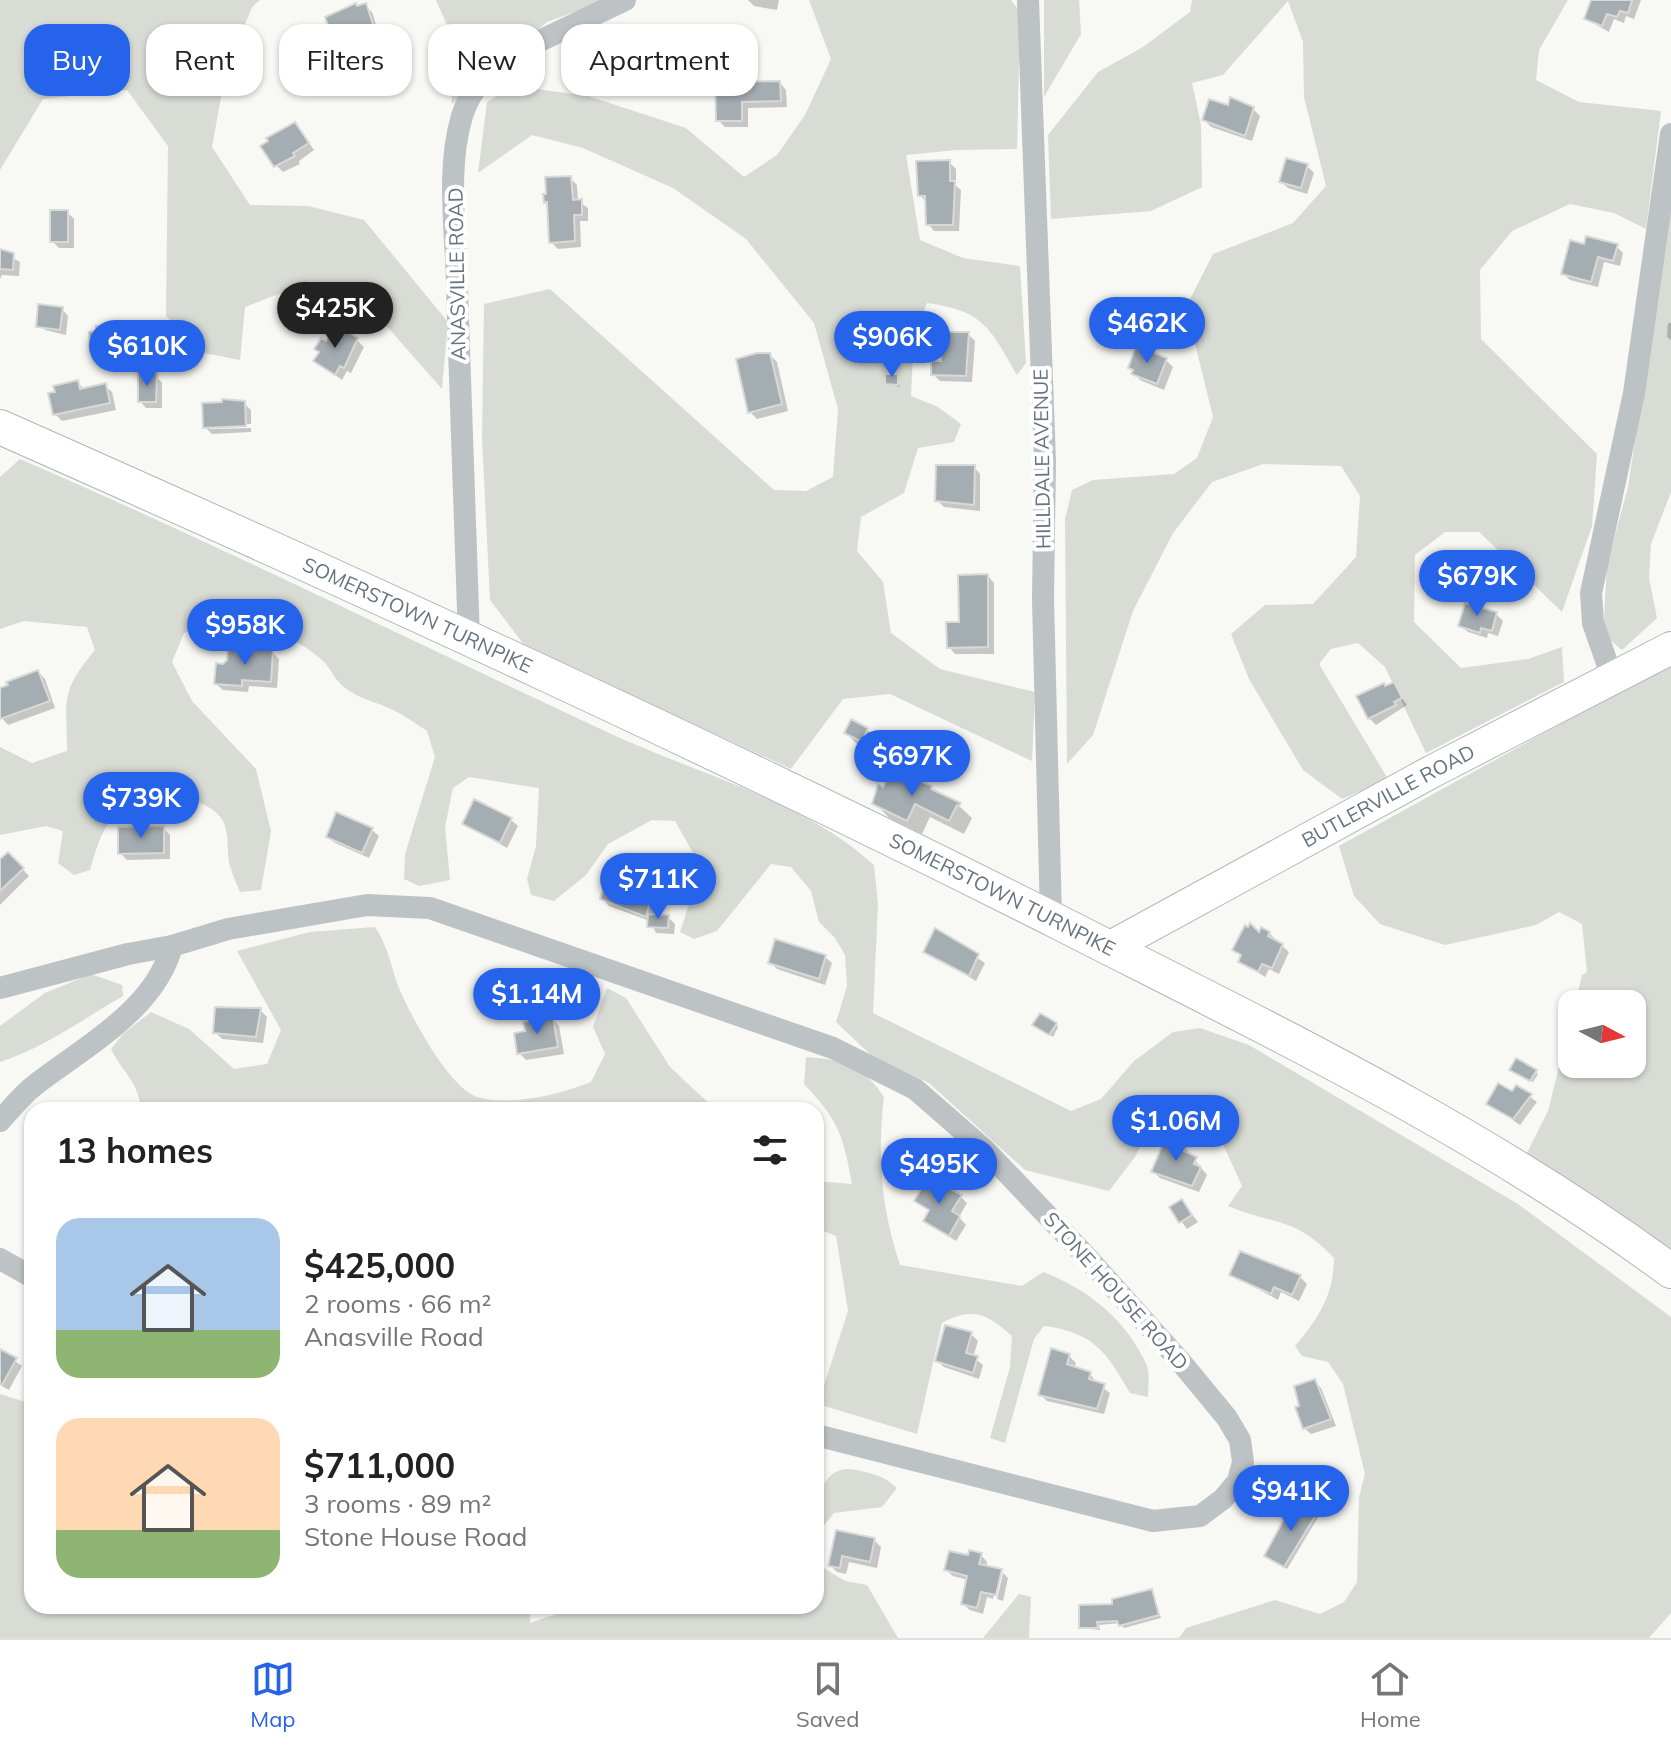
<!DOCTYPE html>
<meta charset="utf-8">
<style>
:root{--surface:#fff;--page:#f6f6f6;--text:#222;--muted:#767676;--line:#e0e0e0;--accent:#2563eb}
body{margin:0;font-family:Mulish,sans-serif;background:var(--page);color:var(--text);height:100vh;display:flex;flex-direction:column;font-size:30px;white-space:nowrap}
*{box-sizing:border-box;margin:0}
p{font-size:26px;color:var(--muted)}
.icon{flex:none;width:44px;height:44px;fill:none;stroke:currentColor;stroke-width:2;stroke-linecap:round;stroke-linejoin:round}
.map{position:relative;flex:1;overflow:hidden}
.details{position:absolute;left:24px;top:1102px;width:800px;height:512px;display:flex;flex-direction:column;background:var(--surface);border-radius:24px;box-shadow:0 2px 6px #0004}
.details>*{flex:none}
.banner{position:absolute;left:24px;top:24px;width:800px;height:72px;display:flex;gap:16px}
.needle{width:52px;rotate:97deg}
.fabs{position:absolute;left:1558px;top:990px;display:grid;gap:16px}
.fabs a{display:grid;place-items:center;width:88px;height:88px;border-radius:16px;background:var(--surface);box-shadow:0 2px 6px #0004;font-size:40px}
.price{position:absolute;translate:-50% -68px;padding:0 18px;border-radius:28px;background:var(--accent);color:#fff;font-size:26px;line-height:52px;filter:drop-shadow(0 2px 4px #0008)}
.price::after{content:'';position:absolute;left:50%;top:48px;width:24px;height:18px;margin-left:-12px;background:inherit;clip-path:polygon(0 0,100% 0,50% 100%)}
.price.on{background:#222;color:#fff}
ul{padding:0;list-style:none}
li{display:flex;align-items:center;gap:24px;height:200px;padding:0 32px}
li span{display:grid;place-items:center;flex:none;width:224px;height:160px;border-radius:24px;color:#555}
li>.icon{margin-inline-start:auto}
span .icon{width:96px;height:96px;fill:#fffc;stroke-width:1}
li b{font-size:34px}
h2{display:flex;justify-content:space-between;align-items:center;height:96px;padding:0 32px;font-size:34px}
.tag{padding:0 28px;border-radius:24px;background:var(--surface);box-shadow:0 2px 6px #0004;font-size:28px;line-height:72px}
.tag.on{background:var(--accent);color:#fff}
.tab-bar{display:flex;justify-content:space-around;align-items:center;height:112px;border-top:2px solid var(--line);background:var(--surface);font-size:22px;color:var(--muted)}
.tab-bar a{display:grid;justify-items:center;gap:4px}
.tab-bar .on{color:var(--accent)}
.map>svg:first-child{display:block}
.green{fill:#d8dcd5}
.shadow{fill:#0003}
.building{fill:#a4adb2;stroke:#d9d9d8;stroke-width:2}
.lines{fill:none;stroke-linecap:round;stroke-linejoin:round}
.secondary-casing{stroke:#b2b8bc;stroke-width:34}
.primary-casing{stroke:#b1b6ba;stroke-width:36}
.street{stroke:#bdc2c5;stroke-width:22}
.secondary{stroke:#fff;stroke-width:32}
.primary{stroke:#fff;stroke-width:34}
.labels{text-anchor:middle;stroke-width:8;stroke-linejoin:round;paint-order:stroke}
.street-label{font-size:20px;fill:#65747e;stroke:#fff}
</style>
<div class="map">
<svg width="1671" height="1638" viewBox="0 0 1671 1638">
<rect width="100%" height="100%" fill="#f8f8f5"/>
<g class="green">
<polygon points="0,0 260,0 252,7 225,75 212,147 250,205 308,206 364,220 448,322 442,389 375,313 312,281 245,307 240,360 204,353 166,316 168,146 127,90 43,99 0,170"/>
<polygon points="436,0 607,0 547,22 452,104 447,25"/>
<path d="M 809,0 L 1011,0 L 1020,12 L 1017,149 L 956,150 L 906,155 L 920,240 L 963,258 L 1020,266 L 1026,363 L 1017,375 C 990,328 984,311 927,303 L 914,335 L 911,396 L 938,407 L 961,424 L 954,442 L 918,448 L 904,493 L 861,517 L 857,551 L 883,582 L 891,633 L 940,669 L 1035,692 L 1032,761 L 890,694 L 843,699 L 791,769 L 525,646 L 490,600 L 482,438 L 484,304 L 550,289 L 774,490 L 806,491 L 833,477 L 838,409 L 814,323 L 746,239 L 673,188 L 583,148 L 532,135 L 478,173 L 487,102 L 513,86 L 588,96 L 686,128 L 744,177 L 777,155 L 805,115 L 831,59 Z"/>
<polygon points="1044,0 1079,0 1081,34 1044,97"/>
<polygon points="1192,0 1568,0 1539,50 1536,80 1579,102 1661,111 1646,229 1614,213 1570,204 1512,231 1480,270 1481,339 1597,454 1592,526 1562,612 1479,532 1445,532 1415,555 1414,622 1461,668 1528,659 1562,647 1564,682 1426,753 1385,667 1358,643 1331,649 1319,664 1388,779 1342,799 1303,770 1249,679 1231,634 1265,605 1313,604 1356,557 1360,496 1341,466 1263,464 1212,482 1173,533 1133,611 1093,735 1067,764 1065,519 1072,490 1093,480 1174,474 1197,458 1213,417 1186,307 1213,254 1293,223 1326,186 1304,97 1303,42 1288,1 1223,75 1192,83 1201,125 1202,187 1151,211 1051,219 1048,135 1098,72 1143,47 1190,12"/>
<polygon points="1671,206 1671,492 1651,544 1649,578 1657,618 1622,650 1603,634 1607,565 1628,487"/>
<path d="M 20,459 C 219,545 413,642 609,733 C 695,773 805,801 874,865 L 878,904 L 873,1013 L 1071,1111 L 1101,1099 L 1134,1061 L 1173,1032 L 1200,1028 L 1249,1045 L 1518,1204 L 1671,1317 L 1671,1613 L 1649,1638 L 1179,1638 L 1186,1628 L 1275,1600 L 1320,1614 L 1344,1602 L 1357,1582 L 1359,1497 L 1365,1474 L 1343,1384 L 1328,1362 L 1302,1356 L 1295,1346 C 1318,1319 1334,1295 1334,1258 C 1294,1216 1276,1226 1228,1206 L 1242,1186 L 1202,1098 L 1182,1097 L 1152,1121 L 1135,1157 L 1109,1191 L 1025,1170 L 929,1083 L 873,1057 L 836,1022 L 847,986 L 845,955 L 835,938 L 819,922 L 811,891 L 791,867 L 771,864 L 717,931 L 694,939 L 680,932 L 701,867 L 675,821 L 652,820 L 608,844 L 586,875 L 554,901 L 531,895 L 527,879 L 536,846 L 539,788 L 469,777 L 453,788 L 445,827 L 450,880 L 419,886 L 404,879 L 405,854 L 435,757 L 427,731 C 416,724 406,716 395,711 C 378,702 361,700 345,688 C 335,681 331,668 322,660 C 285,627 229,615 184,633 L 172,662 L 192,701 L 256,769 L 271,831 L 261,890 L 240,892 C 236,883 232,873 229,863 C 227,851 229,832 223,821 C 203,788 137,795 112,819 C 100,832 95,854 90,870 L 74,875 L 58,863 L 63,831 L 46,826 L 0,835 L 0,747 L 32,763 L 67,751 C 67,699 59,693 95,650 L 87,627 L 24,621 L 0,629 L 0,477 Z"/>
<polygon points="1671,663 1671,1251 1527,1153 1548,1111 1572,1015 1572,1064 1632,1064 1632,1004 1575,1004 1582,975 1587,972 1582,924 1559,912 1536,925 1445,945 1380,924 1354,896 1339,846"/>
<path d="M 375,927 C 390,949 391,971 402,995 C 414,1021 449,1087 477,1097 C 510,1107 561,1094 591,1082 L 605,1054 L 593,1027 L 607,988 L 626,998 L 670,1067 L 716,1110 L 141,1110 C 138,1080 124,1075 111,1049 L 124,1033 L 151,1012 L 189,1029 L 234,1069 L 267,1064 L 281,1030 L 237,951 L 310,932 Z"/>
<path d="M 91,974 L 122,985 L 123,996 C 83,1019 44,1048 0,1062 L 0,1026 L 45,993 Z"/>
<path d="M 806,1057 C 842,1059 864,1066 884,1097 C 877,1156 881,1208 900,1265 L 1022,1286 L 1043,1272 C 1088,1289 1127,1320 1147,1366 C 1150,1374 1148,1387 1148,1397 L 1130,1393 C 1107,1353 1094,1332 1044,1326 L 1034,1339 L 1005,1443 L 990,1438 L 1010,1367 L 1012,1336 C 986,1314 974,1306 942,1323 L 917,1434 L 818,1404 L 848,1311 L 836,1236 L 816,1228 L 816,1181 L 852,1184 C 843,1135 839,1121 804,1084 Z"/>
<path d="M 0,1394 L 32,1404 L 32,1606 L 530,1606 L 530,1623 L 580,1606 L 816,1606 C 816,1571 799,1457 857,1470 C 874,1474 884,1476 897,1488 L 882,1507 L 834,1513 L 821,1529 L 824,1568 L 845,1581 L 867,1585 L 898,1638 L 0,1638 Z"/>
<polygon points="1019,1594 1031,1597 1029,1638 983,1638"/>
</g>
<g class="shadow">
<polygon points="748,0 779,0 777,10 754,6"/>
<polygon points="1593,0 1641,0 1634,19 1626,16 1624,23 1614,19 1609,32 1586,19"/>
<polygon points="365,6 372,12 379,34 368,37 369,40 342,47 335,40 358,8"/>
<polygon points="780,83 786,90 787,107 748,108 748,127 725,127 718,120 717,84"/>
<polygon points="1229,107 1253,109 1260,116 1252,141 1211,127 1204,120"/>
<polygon points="301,132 314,150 299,161 300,164 283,172 276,165"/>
<polygon points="949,162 956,169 956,186 961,190 959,231 934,231 928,224 927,203 920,195"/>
<polygon points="1307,166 1314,173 1307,194 1288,188 1281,181"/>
<polygon points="570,178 577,185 578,201 588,208 588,221 580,221 581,247 558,249 551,242 549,206 546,202"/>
<polygon points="67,212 74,219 74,248 59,248 52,241"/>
<polygon points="1585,246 1616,246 1623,253 1620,266 1604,262 1598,287 1570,280 1563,273"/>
<polygon points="0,251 20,262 19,276 2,275 0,279"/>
<polygon points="62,309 68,316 66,335 45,330 38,323"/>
<polygon points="1668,323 1671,323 1671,340 1667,337"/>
<polygon points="111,327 118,334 119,356 99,357 92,350"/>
<polygon points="968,334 975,341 972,382 940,381 933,374 943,363 943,352 936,352 930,345"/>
<polygon points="357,340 364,347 351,373 347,371 342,380 316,361 327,344"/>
<polygon points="770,355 777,362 788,411 757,419 750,412"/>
<polygon points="1166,360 1173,367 1164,390 1140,380 1130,367"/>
<polygon points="156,376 162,383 162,408 146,408 140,401"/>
<polygon points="897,376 900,387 887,384"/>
<polygon points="78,383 85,390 105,386 112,392 116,410 62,421 55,414 57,393"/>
<polygon points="244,403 251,410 251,424 209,425 209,429 251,428 251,432 212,434 205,427"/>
<polygon points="974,467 980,474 980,511 944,507 937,500"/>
<polygon points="988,576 994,583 994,654 955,654 949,647"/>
<polygon points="1496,614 1503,621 1498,636 1488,633 1487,638 1468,632 1461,626"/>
<polygon points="272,652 279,659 277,688 249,686 248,692 223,690 216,684"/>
<polygon points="38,672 45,679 55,708 8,725 0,716 0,691"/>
<polygon points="1393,685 1407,705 1376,725 1369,718 1386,688"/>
<polygon points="852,722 867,730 882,744 876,755 861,748 846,733"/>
<polygon points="925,785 957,804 972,818 964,834 930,817 922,834 889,818 875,803 884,789"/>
<polygon points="511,820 518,826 507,848 464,824"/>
<polygon points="163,828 170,835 170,859 127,860 120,853"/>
<polygon points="372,830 379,836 369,858 335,843 328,837"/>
<polygon points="8,854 29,876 0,905 0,862"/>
<polygon points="653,887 660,894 654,916 668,917 675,924 674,934 656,933 650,921 609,906 603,899"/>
<polygon points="1246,927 1269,933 1289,952 1279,974 1269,969 1265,977 1240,961 1242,957 1235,950"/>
<polygon points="936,931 985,963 976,981 926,951"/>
<polygon points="825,957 832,963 825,985 777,969 770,962"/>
<polygon points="260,1010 267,1017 263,1043 222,1039 215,1032"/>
<polygon points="552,1019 559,1026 564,1054 526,1060 519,1053"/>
<polygon points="1056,1024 1058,1027 1053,1037 1038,1027"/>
<polygon points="1535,1071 1538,1074 1533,1082 1515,1072"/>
<polygon points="1517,1087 1537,1102 1520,1125 1488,1103 1513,1094"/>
<polygon points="768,1105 781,1110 765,1110"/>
<polygon points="816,1124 822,1130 816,1147"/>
<polygon points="1185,1148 1207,1175 1199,1192 1160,1178 1153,1171"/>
<polygon points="960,1196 967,1203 959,1217 966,1225 956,1241 926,1221 931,1211 917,1201"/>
<polygon points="1182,1201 1198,1222 1187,1229 1172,1208"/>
<polygon points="1231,1274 1300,1277 1307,1284 1299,1301 1281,1292 1278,1300"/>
<polygon points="971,1334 978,1341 973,1357 983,1365 979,1379 944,1367 937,1361"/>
<polygon points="0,1351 22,1366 9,1390 0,1385"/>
<polygon points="1069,1356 1076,1363 1074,1368 1090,1373 1096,1383 1110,1393 1104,1414 1047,1401 1040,1394"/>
<polygon points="1314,1381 1321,1388 1336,1426 1311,1434 1304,1428"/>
<polygon points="1317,1511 1320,1514 1287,1569 1269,1558"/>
<polygon points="837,1532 874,1540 881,1547 877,1568 849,1562 846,1574 837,1572 830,1565"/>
<polygon points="981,1555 987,1562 986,1567 1003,1573 999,1573 993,1599 987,1597 983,1614 970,1610 963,1604 968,1580 953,1576 946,1570"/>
<polygon points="1003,1573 1008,1578 1003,1601 997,1599"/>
<polygon points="1152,1591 1161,1618 1124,1628 1120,1623 1099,1625 1100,1630 1081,1628 1115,1606"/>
</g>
<g class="building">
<polygon points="1591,0 1632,0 1628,13 1620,11 1617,17 1607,14 1602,26 1584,19"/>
<polygon points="356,3 357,6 366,3 374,27 363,31 364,34 333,41 325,17"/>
<polygon points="780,81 781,101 742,102 742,121 716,121 715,82"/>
<polygon points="1230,97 1254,107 1245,136 1202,120 1209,99 1228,105"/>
<polygon points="295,122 309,143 293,153 295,156 274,167 260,146 268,141 266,138"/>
<polygon points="1286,158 1308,164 1301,188 1279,182"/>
<polygon points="950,160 950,181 955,181 953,225 926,225 925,196 918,196 916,161"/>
<polygon points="571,176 573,200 582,199 582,215 574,215 575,241 549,243 547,202 544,203 543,194 546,194 545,177"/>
<rect x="50" y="210" width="18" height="32"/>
<polygon points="1586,236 1618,244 1613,261 1598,257 1591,282 1561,274 1570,240 1584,244"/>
<polygon points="0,249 14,253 13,270 0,269"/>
<polygon points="38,304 63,307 60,330 36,327"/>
<polygon points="112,325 113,350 90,351 89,332 96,331 96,326"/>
<polygon points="336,325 358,338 344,368 340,366 335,375 313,361 319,352 314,349 321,338 326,341"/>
<polygon points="927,332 969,332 966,376 931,375 931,361 941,361 941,346 928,346"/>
<polygon points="1136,346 1167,358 1157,384 1131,374 1133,370 1128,368"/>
<polygon points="757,353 770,353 782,404 748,413 736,359"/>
<polygon points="138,374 157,374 156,402 138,402"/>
<polygon points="885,374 898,374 898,385 885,384"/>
<polygon points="78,380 80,389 106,383 110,403 53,415 48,393 55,392 53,386"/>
<polygon points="222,399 245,401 246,426 203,428 202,403 222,402"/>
<polygon points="936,465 975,465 974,505 935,501"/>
<polygon points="988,574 988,647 947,648 946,622 959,622 958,575"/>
<polygon points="1465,603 1497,612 1492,631 1481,628 1480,633 1458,626"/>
<polygon points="228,647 273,650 271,682 242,680 242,686 214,684 216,663 223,664 227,660"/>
<polygon points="38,670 50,701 0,719 0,688 8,685 6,682"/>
<polygon points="1394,682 1402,698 1394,702 1396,705 1368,719 1356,696 1384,683 1385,686"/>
<polygon points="851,719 868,728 862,742 844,733"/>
<polygon points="891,770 932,786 931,789 961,803 959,806 957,805 949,821 915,804 907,821 872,804 878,784 883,787"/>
<polygon points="474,799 512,818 500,843 462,824"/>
<polygon points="336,812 373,828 362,853 326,837"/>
<polygon points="164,826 164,853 118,854 118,827"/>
<polygon points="8,852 24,868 0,891 0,859"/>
<polygon points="607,877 638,888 640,881 654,885 646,917 600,899"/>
<polygon points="648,914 669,915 668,928 647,927"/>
<polygon points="1250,923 1259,932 1261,927 1270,932 1268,936 1283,944 1272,968 1262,964 1258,972 1238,962 1241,955 1232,950 1245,925 1248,927"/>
<polygon points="935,928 979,954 969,976 923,952"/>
<polygon points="775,939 826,955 819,979 768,963"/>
<polygon points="215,1007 261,1008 256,1037 213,1033"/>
<polygon points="1040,1013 1057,1023 1049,1035 1032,1025"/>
<polygon points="553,1017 558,1047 517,1054 514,1033 525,1031 523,1022"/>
<polygon points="1516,1058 1537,1070 1530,1081 1509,1070"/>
<polygon points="1498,1083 1512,1091 1516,1085 1532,1094 1513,1119 1486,1104"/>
<polygon points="1166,1137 1186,1146 1184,1151 1197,1157 1194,1164 1201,1167 1192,1186 1151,1172"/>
<polygon points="928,1178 962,1195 952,1211 960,1216 949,1236 923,1221 929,1210 914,1201"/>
<polygon points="1182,1199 1192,1215 1179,1223 1169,1207"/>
<polygon points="1240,1251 1301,1275 1292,1295 1274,1287 1271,1294 1229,1275"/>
<polygon points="945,1325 972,1332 966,1353 978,1356 973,1373 935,1361"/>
<polygon points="1051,1348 1070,1354 1067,1364 1091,1372 1089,1379 1105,1384 1097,1409 1038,1395"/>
<polygon points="0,1349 17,1358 2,1385 0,1384"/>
<polygon points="1315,1379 1331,1419 1303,1429 1295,1407 1299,1406 1294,1386"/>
<polygon points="1300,1499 1319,1510 1284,1567 1264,1556 1290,1508 1293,1510"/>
<polygon points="836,1530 875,1538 870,1562 842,1556 840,1568 828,1566"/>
<polygon points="969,1550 982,1553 979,1564 1002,1569 996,1595 981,1592 977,1608 961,1604 967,1576 944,1570 949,1551 968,1555"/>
<polygon points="1152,1589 1159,1615 1119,1626 1117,1621 1097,1622 1098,1628 1079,1628 1079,1605 1112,1604 1112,1599"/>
</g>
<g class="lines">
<g class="secondary-casing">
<g id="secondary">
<path id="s1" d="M 1109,948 L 1431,772 L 1671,648"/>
</g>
</g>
<g class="primary-casing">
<g id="primary">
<path id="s2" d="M 0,427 C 359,586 716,749 1066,926 C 1274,1032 1483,1132 1671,1271"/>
</g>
</g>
<g class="street">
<polyline points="1028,0 1045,461 1043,599 1051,918"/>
<path d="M 469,639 C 465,522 460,404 457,286 C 456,232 446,169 462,116 C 470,91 484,75 504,58 L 625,0"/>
<polyline points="1612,677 1593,623 1591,593 1634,393 1671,134"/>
<polyline points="0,988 128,954 172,946"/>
<path d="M 0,1121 C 11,1109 22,1095 35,1085 C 84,1047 155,1010 172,946 L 228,929 L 367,905 L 430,908 L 833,1048 L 915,1089 L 985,1150 L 1084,1254 L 1180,1361 L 1227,1418 L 1240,1440 L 1243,1462 L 1238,1481 L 1223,1499 L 1200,1516 L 1153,1521 L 816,1435"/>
<polyline points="0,1259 32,1277"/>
</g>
<use href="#secondary" class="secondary"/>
<use href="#primary" class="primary"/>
</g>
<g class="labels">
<g class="street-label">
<text transform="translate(457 274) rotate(-91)" y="7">ANASVILLE ROAD</text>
<text transform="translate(1042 459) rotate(-91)" y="7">HILLDALE AVENUE</text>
<text dy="7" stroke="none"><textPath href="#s2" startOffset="458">SOMERSTOWN TURNPIKE</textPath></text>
<text dy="7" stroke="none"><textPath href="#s1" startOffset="318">BUTLERVILLE ROAD</textPath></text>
<text dy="7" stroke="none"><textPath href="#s2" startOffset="1106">SOMERSTOWN TURNPIKE</textPath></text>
<text transform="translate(1116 1291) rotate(48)" y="7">STONE HOUSE ROAD</text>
</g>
</g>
</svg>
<div class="fabs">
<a><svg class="needle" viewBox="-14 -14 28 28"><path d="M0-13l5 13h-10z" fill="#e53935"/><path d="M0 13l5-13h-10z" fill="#767676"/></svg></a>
</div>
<b class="price on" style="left:335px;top:350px">$425K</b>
<b class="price" style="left:1147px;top:365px">$462K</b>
<b class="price" style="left:892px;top:379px">$906K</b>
<b class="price" style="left:147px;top:388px">$610K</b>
<b class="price" style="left:1477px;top:618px">$679K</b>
<b class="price" style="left:245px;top:667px">$958K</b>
<b class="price" style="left:912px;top:798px">$697K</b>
<b class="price" style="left:141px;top:840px">$739K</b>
<b class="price" style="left:658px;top:921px">$711K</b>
<b class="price" style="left:537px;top:1036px">$1.14M</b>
<b class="price" style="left:1176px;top:1163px">$1.06M</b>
<b class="price" style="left:939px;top:1206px">$495K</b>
<b class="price" style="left:1291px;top:1533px">$941K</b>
<div class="banner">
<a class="tag on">Buy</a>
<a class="tag">Rent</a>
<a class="tag">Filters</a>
<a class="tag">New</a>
<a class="tag">Apartment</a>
</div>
<section class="details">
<h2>13 homes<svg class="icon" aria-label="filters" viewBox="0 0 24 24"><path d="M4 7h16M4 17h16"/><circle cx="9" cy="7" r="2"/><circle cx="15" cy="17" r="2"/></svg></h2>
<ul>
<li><span style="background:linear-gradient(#a9c7e8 70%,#8fb573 0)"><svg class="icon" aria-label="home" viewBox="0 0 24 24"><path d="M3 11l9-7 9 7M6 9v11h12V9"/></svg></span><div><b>$425,000</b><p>2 rooms · 66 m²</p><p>Anasville Road</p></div></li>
<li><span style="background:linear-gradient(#ffd9b3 70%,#8fb573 0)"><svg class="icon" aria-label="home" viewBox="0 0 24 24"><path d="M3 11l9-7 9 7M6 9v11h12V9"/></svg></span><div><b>$711,000</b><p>3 rooms · 89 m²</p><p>Stone House Road</p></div></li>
</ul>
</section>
</div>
<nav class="tab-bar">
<a class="on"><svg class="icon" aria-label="map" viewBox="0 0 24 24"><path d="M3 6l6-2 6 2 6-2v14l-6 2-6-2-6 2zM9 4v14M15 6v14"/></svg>Map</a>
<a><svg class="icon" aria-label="saved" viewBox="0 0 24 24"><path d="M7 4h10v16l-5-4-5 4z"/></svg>Saved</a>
<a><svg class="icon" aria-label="home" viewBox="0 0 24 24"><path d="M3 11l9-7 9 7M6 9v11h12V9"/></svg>Home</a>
</nav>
